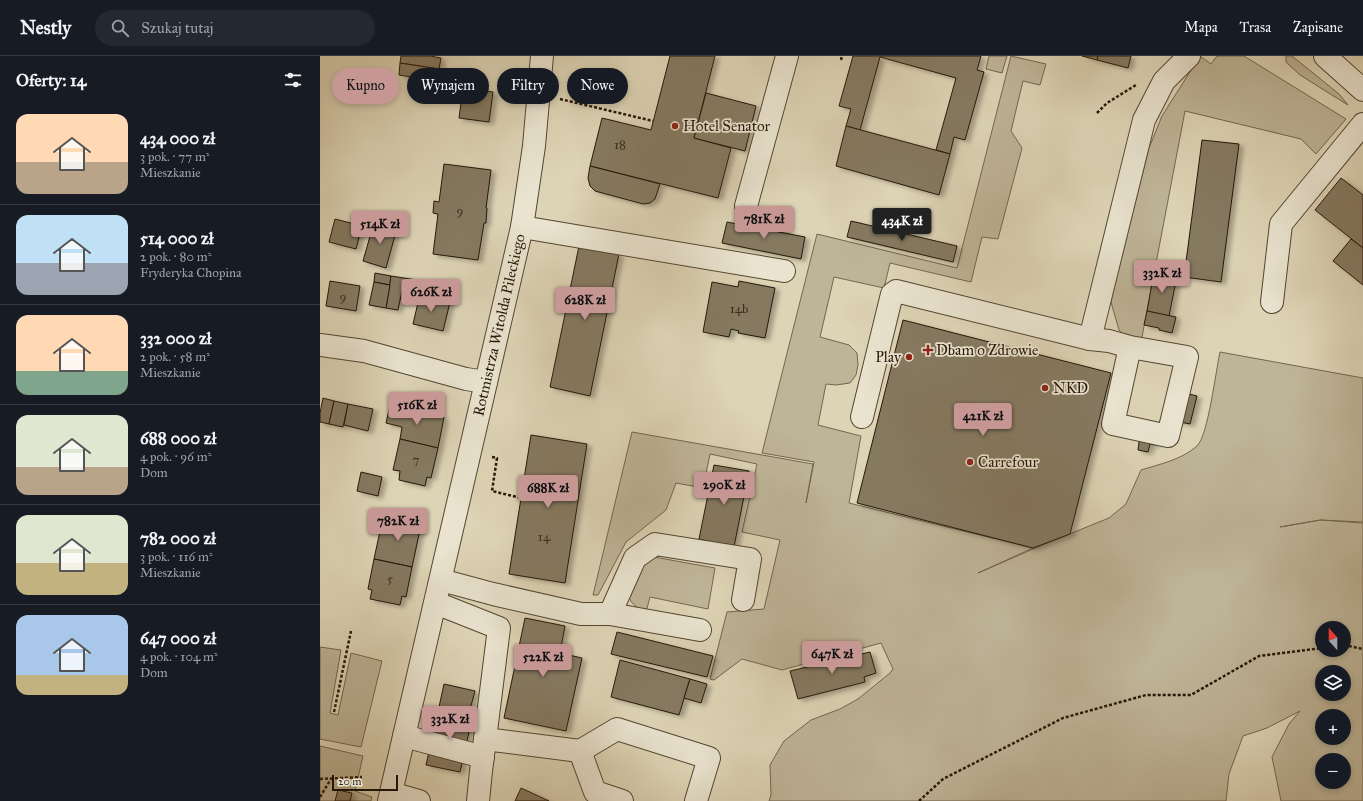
<!DOCTYPE html>
<html lang="pl">
<meta charset="utf-8">
<style>
:root{--surface:#171b24;--page:#242831;--text:#f1f3f6;--muted:#9ea1a6;--line:#363941;--accent:#c59692}
body{margin:0;font-family:"IM FELL Great Primer",serif;background:var(--page);color:var(--text);height:100vh;display:flex;flex-direction:column;font-size:15px;white-space:nowrap}
*{box-sizing:border-box;margin:0}
p{font-size:13px;color:var(--muted)}
.icon{flex:none;width:22px;height:22px;fill:none;stroke:currentColor;stroke-width:2;stroke-linecap:round;stroke-linejoin:round}
.map{position:relative;flex:1;overflow:hidden}
.sheet{display:flex;flex-direction:column;background:var(--surface);width:320px}
.sheet>*{flex:none}
.hud{position:absolute;left:12px;top:12px;width:380px;height:36px;display:flex;gap:8px}
.needle{width:26px;rotate:339deg}
.fabs{position:absolute;left:995px;top:565px;display:grid;gap:8px}
.fabs a{display:grid;place-items:center;width:36px;height:36px;border-radius:50%;background:var(--surface);box-shadow:0 2px 6px #0003;font-size:20px}
.scale{position:absolute;left:12px;bottom:10px;width:66px;box-sizing:border-box;padding-left:4px;border:2px solid #261707;border-top:0;font-size:11px;line-height:14px;white-space:nowrap;color:#261707;-webkit-text-stroke:3px #e9e3cf;paint-order:stroke}
.price{position:absolute;translate:-50% -34px;padding:0 9px;border-radius:4px;background:var(--accent);color:#111;font-size:13px;line-height:26px;filter:drop-shadow(0 1px 2px #0008)}
.price::after{content:'';position:absolute;left:50%;top:24px;width:12px;height:9px;margin-left:-6px;background:inherit;clip-path:polygon(0 0,100% 0,50% 100%)}
.price.selected{background:#222;color:#fff}
ul{padding:0;list-style:none}
li{display:flex;align-items:center;gap:12px;height:100px;padding:0 16px}
li+li{border-top:1px solid var(--line)}
li span{display:grid;place-items:center;flex:none;width:112px;height:80px;border-radius:12px;color:#555}
li>.icon{margin-inline-start:auto}
span .icon{width:48px;height:48px;fill:#fffc;stroke-width:1}
li b{font-size:17px}
h2{display:flex;justify-content:space-between;align-items:center;height:48px;padding:0 16px;font-size:17px}
.chip{padding:0 14px;border-radius:18px;background:var(--surface);box-shadow:0 2px 6px #0003;font-size:14px;line-height:36px}
.chip.selected{background:var(--accent);color:#111}
header{display:flex;align-items:center;gap:24px;box-sizing:border-box;height:56px;padding:0 20px;background:var(--surface);border-bottom:1px solid var(--line)}
header strong{font-size:19px}
nav{display:flex;gap:22px;margin-inline-start:auto;font-size:14px}
.search{width:280px;height:36px;background:var(--page);display:flex;align-items:center;gap:10px;box-sizing:border-box;padding:0 14px;border-radius:22px;color:var(--muted);font-size:15px}
main{display:flex;flex:1;min-height:0}
.map>svg:first-child{display:block}
.green{fill:#beb497;stroke:#72664f;fill-rule:evenodd}
.building{fill:#857961;stroke:#261707;filter:url(#shadow)}
.lines{fill:none;stroke-linecap:round;stroke-linejoin:round}
.minor-casing{stroke:#544632;stroke-width:24}
.path{stroke:#261707;stroke-width:2.5;stroke-dasharray:3 2;stroke-linecap:butt}
.minor{stroke:#e9e3cf;stroke-width:22}
.poi-dot{fill:#8f2418;stroke:#e9e3cf;stroke-width:1.5}
.labels{text-anchor:middle;stroke-width:3.5;stroke-linejoin:round;paint-order:stroke}
.number-label{font-size:13px;fill:#3e301e}
.poi-label{font-size:15px;fill:#261707;stroke:#e9e3cf;text-anchor:start}
.street-label{font-size:15px;fill:#261707;stroke:#e9e3cf}
</style>
<header>
<strong>Nestly</strong>
<div class="search"><svg class="icon" aria-label="search" viewBox="0 0 24 24"><circle cx="10" cy="10" r="6"/><path d="M15 15l6 6"/></svg>Szukaj tutaj</div>
<nav><a>Mapa</a><a>Trasa</a><a>Zapisane</a></nav>
</header>
<main>
<section class="sheet">
<h2>Oferty: 14<svg class="icon" aria-label="filters" viewBox="0 0 24 24"><path d="M4 7h16M4 17h16"/><circle cx="9" cy="7" r="2"/><circle cx="15" cy="17" r="2"/></svg></h2>
<ul>
<li><span style="background:linear-gradient(#ffd9b3 60%,#b9a48a 0)"><svg class="icon" aria-label="home" viewBox="0 0 24 24"><path d="M3 11l9-7 9 7M6 9v11h12V9"/></svg></span><div><b>434 000 zł</b><p>3 pok. · 77 m²</p><p>Mieszkanie</p></div></li>
<li><span style="background:linear-gradient(#bfe0f5 60%,#9aa5b1 0)"><svg class="icon" aria-label="home" viewBox="0 0 24 24"><path d="M3 11l9-7 9 7M6 9v11h12V9"/></svg></span><div><b>514 000 zł</b><p>2 pok. · 80 m²</p><p>Fryderyka Chopina</p></div></li>
<li><span style="background:linear-gradient(#ffd9b3 70%,#7fa58c 0)"><svg class="icon" aria-label="home" viewBox="0 0 24 24"><path d="M3 11l9-7 9 7M6 9v11h12V9"/></svg></span><div><b>332 000 zł</b><p>2 pok. · 58 m²</p><p>Mieszkanie</p></div></li>
<li><span style="background:linear-gradient(#dfe7d0 65%,#b9a48a 0)"><svg class="icon" aria-label="home" viewBox="0 0 24 24"><path d="M3 11l9-7 9 7M6 9v11h12V9"/></svg></span><div><b>688 000 zł</b><p>4 pok. · 96 m²</p><p>Dom</p></div></li>
<li><span style="background:linear-gradient(#dfe7d0 60%,#c2b280 0)"><svg class="icon" aria-label="home" viewBox="0 0 24 24"><path d="M3 11l9-7 9 7M6 9v11h12V9"/></svg></span><div><b>782 000 zł</b><p>3 pok. · 116 m²</p><p>Mieszkanie</p></div></li>
<li><span style="background:linear-gradient(#a9c7e8 75%,#c2b280 0)"><svg class="icon" aria-label="home" viewBox="0 0 24 24"><path d="M3 11l9-7 9 7M6 9v11h12V9"/></svg></span><div><b>647 000 zł</b><p>4 pok. · 104 m²</p><p>Dom</p></div></li>
</ul>
</section>
<div class="map">
<svg width="1043" height="745" viewBox="0 0 1043 745">
<defs>
<filter id="shadow"><feDropShadow dx="4.5" dy="2.5" stdDeviation="2" flood-color="#0004"/></filter>
</defs>
<rect width="100%" height="100%" fill="#ddd4b5"/>
<filter id="stains"><feTurbulence type="fractalNoise" baseFrequency=".005" numOctaves="4"/><feColorMatrix values="0 0 0 0 .2 0 0 0 0 .09 0 0 0 0 .02 0 0 0 .5 -.17"/></filter>
<radialGradient id="worn" r=".72"><stop offset=".6" stop-color="#630" stop-opacity="0"/><stop offset="1" stop-color="#630" stop-opacity=".3"/></radialGradient>
<g class="green">
<polygon points="669,0 687,0 682,17 666,13"/>
<path d="M 691,0 L 726,8 L 720,29 L 703,25 L 691,75 L 702,92 L 678,183 L 662,181 L 651,226 L 570,207 L 564,232 L 514,221 L 500,281 L 529,289 L 537,297 L 538,309 L 536,319 L 530,327 L 516,329 L 506,328 L 498,369 L 541,380 L 529,447 L 713,492 L 658,517 L 720,490 L 789,462 L 806,448 L 821,414 C 840,408 861,404 877,390 C 888,380 896,314 900,296 L 1043,322 L 1043,466 L 1000,464 L 960,471 L 1001,464 L 1043,467 L 1043,745 L 961,745 L 952,701 L 969,668 L 980,655 L 947,672 L 923,680 L 909,718 L 906,745 L 449,745 L 451,739 L 450,709 L 464,685 L 491,664 L 520,653 L 538,643 L 570,617 L 573,613 L 561,587 L 462,614 L 422,603 L 394,624 L 390,623 L 407,556 L 444,553 L 460,484 L 422,476 L 437,408 L 390,398 L 383,432 L 356,427 L 346,454 L 306,486 L 278,539 L 273,539 L 312,376 L 493,408 L 486,447 L 494,406 L 442,397 L 497,178 L 637,212 ZM 1002,572 L 1024,572 L 1024,594 L 1002,594 ZM 1002,616 L 1024,616 L 1024,638 L 1002,638 ZM 1002,660 L 1024,660 L 1024,682 L 1002,682 ZM 1002,704 L 1024,704 L 1024,726 L 1002,726 Z"/>
<polygon points="880,0 891,8 897,0 924,0 1026,63 996,98 981,83 865,55 822,281 813,288 799,274 791,246 798,215 829,92 842,60"/>
<polygon points="966,0 972,0 1019,38 1028,49 980,19 966,6"/>
<path d="M 334,501 L 395,512 L 388,553 L 330,541 L 326,556 C 298,544 310,529 319,508 Z"/>
<polygon points="0,591 21,594 10,657 18,659 31,597 62,605 41,691 0,683"/>
<polygon points="0,690 43,700 35,735 52,741 51,745 0,745"/>
</g>
<g class="building">
<polygon points="81,0 110,0 121,2 119,13 80,7"/>
<polygon points="350,0 395,0 374,82 411,92 398,142 270,110 282,62 331,74"/>
<polygon points="533,0 661,0 657,14 664,16 645,84 634,81 630,98 616,94 636,22 560,1 540,74 526,70 531,53 519,50"/>
<polygon points="762,0 778,0 777,4"/>
<polygon points="778,0 811,0 808,12 777,4"/>
<polygon points="80,7 119,13 117,25 79,19"/>
<polygon points="143,32 173,36 169,66 139,62"/>
<polygon points="386,37 436,50 425,95 374,82"/>
<polygon points="526,70 630,98 619,139 516,110"/>
<polygon points="882,84 919,88 901,226 864,221"/>
<polygon points="124,108 171,114 166,152 167,152 166,167 164,167 158,204 113,198 118,158 113,157 114,145 119,146"/>
<polygon points="270,110 340,128 335,143 330,147 323,148 275,135 270,130 268,122"/>
<polygon points="1021,122 1043,139 1043,192 995,154"/>
<polygon points="15,163 42,170 36,193 9,186"/>
<polygon points="531,165 637,190 633,206 527,181"/>
<polygon points="54,166 77,172 66,212 43,205"/>
<polygon points="407,166 485,181 481,203 402,187"/>
<polygon points="1031,183 1043,192 1043,229 1013,205"/>
<polygon points="259,190 299,198 270,340 230,331"/>
<polygon points="834,216 857,220 849,260 827,255"/>
<polygon points="55,217 71,220 70,229 54,226"/>
<polygon points="71,220 103,225 100,238 82,235 78,254 66,252"/>
<polygon points="10,225 40,230 36,255 6,250"/>
<polygon points="103,225 119,229 116,242 100,238"/>
<polygon points="419,225 455,232 445,282 418,277 419,275 411,273 409,281 383,276 392,226 418,231"/>
<polygon points="54,226 70,229 66,252 49,249"/>
<polygon points="100,238 130,246 123,275 93,268"/>
<polygon points="827,255 856,261 852,277 839,274 839,272 824,269"/>
<polygon points="583,264 791,317 750,478 713,492 537,447"/>
<polygon points="856,335 877,340 870,368 850,364"/>
<polygon points="3,342 14,345 9,368 0,366 0,357"/>
<polygon points="14,345 28,348 23,371 9,368"/>
<polygon points="28,348 53,353 48,375 24,369"/>
<polygon points="70,349 124,361 118,392 80,383 82,371 66,367"/>
<polygon points="820,378 836,381 834,389 830,388 828,396 818,394"/>
<polygon points="211,379 267,388 245,527 189,518"/>
<polygon points="80,383 118,392 111,422 107,421 105,430 79,424 80,415 73,414"/>
<polygon points="394,409 429,415 414,491 379,483"/>
<polygon points="41,416 62,421 58,440 37,435"/>
<polygon points="63,461 101,469 92,511 54,503"/>
<polygon points="54,503 92,511 86,541 82,540 80,549 50,543 52,534 48,533"/>
<polygon points="205,562 245,570 240,597 262,602 246,675 184,662"/>
<polygon points="297,576 393,600 387,621 291,598"/>
<polygon points="550,596 556,617 544,621 545,626 478,643 470,615"/>
<polygon points="300,604 370,623 359,659 291,641"/>
<polygon points="370,623 387,628 381,647 364,642"/>
<polygon points="124,628 155,635 149,657 119,651"/>
<polygon points="119,651 153,658 140,716 106,709"/>
<polygon points="201,732 229,745 195,745"/>
<polygon points="18,734 32,737 30,745 15,745"/>
</g>
<g class="lines">
<g class="minor-casing">
<g id="minor">
<polyline points="1005,0 1043,34"/>
<polyline points="426,150 467,0"/>
<polyline points="202,171 464,215"/>
<polyline points="952,246 961,168 1043,68"/>
<polyline points="770,283 789,285 810,291 867,301 848,380 793,368 810,291"/>
<polyline points="0,289 44,295 146,323 166,326"/>
<polyline points="542,361 572,238 576,235 770,283 824,64 844,25 869,0"/>
<polyline points="121,524 173,538 261,558 290,558 315,502 335,488 430,503 423,544"/>
<polyline points="116,547 179,572 161,715 158,745"/>
<polyline points="290,558 380,574"/>
<polyline points="84,680 163,701"/>
<polyline points="165,683 260,695 297,673 389,702 376,745"/>
<polyline points="260,695 275,736 302,745"/>
<polyline points="71,737 99,745"/>
<polyline points="69,745 202,171 214,90 222,0"/>
</g>
</g>
<g class="path">
<polyline points="521,4 522,0"/>
<polyline points="240,43 333,65"/>
<polyline points="777,57 787,47 816,29"/>
<polyline points="172,401 177,402 172,435 201,442"/>
<polyline points="1024,589 1043,593"/>
<polyline points="14,656 31,575"/>
<polyline points="0,723 42,721"/>
<polyline points="0,741 11,723"/>
<polyline points="599,745 623,723 743,662 826,639 871,639 939,600 1002,592"/>
</g>
<use href="#minor" class="minor"/>
</g>
<g class="poi-dot">
<circle cx="355" cy="70" r="4"/>
<path d="M606 288h4v4h4v4h-4v4h-4v-4h-4v-4h4z"/>
<circle cx="589" cy="301" r="4"/>
<circle cx="725" cy="332" r="4"/>
<circle cx="650" cy="406" r="4"/>
</g>
<g class="labels">
<g class="number-label">
<text x="300" y="93">18</text>
<text x="140" y="159">9</text>
<text x="23" y="245">9</text>
<text x="419" y="257">14b</text>
<text x="96" y="408">7</text>
<text x="224" y="485">14</text>
<text x="70" y="527">5</text>
</g>
<g class="poi-label">
<text x="363" y="75">Hotel Senator</text>
<text x="616" y="299">Dbam o Zdrowie</text>
<text x="581" y="306" text-anchor="end">Play</text>
<text x="733" y="337">NKD</text>
<text x="658" y="411">Carrefour</text>
</g>
<g class="street-label">
<text transform="translate(179 269) rotate(-77)" y="5">Rotmistrza Witolda Pileckiego</text>
</g>
</g>
<rect width="100%" height="100%" filter="url(#stains)"/>
<rect width="100%" height="100%" fill="url(#worn)"/>
</svg>
<div class="fabs">
<a><svg class="needle" viewBox="-14 -14 28 28"><path d="M0-13l5 13h-10z" fill="#e53935"/><path d="M0 13l5-13h-10z" fill="#9ea1a6"/></svg></a>
<a><svg class="icon" aria-label="layers" viewBox="0 0 24 24"><path d="M12 4l9 5-9 5-9-5zM3 14l9 5 9-5"/></svg></a>
<a>+</a>
<a>−</a>
</div>
<div class="scale">20 m</div>
<b class="price" style="left:444px;top:184px">781K zł</b>
<b class="price selected" style="left:582px;top:186px">434K zł</b>
<b class="price" style="left:60px;top:189px">514K zł</b>
<b class="price" style="left:842px;top:238px">332K zł</b>
<b class="price" style="left:111px;top:257px">626K zł</b>
<b class="price" style="left:265px;top:265px">628K zł</b>
<b class="price" style="left:97px;top:370px">516K zł</b>
<b class="price" style="left:663px;top:381px">421K zł</b>
<b class="price" style="left:404px;top:450px">290K zł</b>
<b class="price" style="left:228px;top:453px">688K zł</b>
<b class="price" style="left:78px;top:486px">782K zł</b>
<b class="price" style="left:512px;top:619px">647K zł</b>
<b class="price" style="left:223px;top:622px">522K zł</b>
<b class="price" style="left:130px;top:684px">332K zł</b>
<div class="hud">
<a class="chip selected">Kupno</a>
<a class="chip">Wynajem</a>
<a class="chip">Filtry</a>
<a class="chip">Nowe</a>
</div>
</div>
</main>
